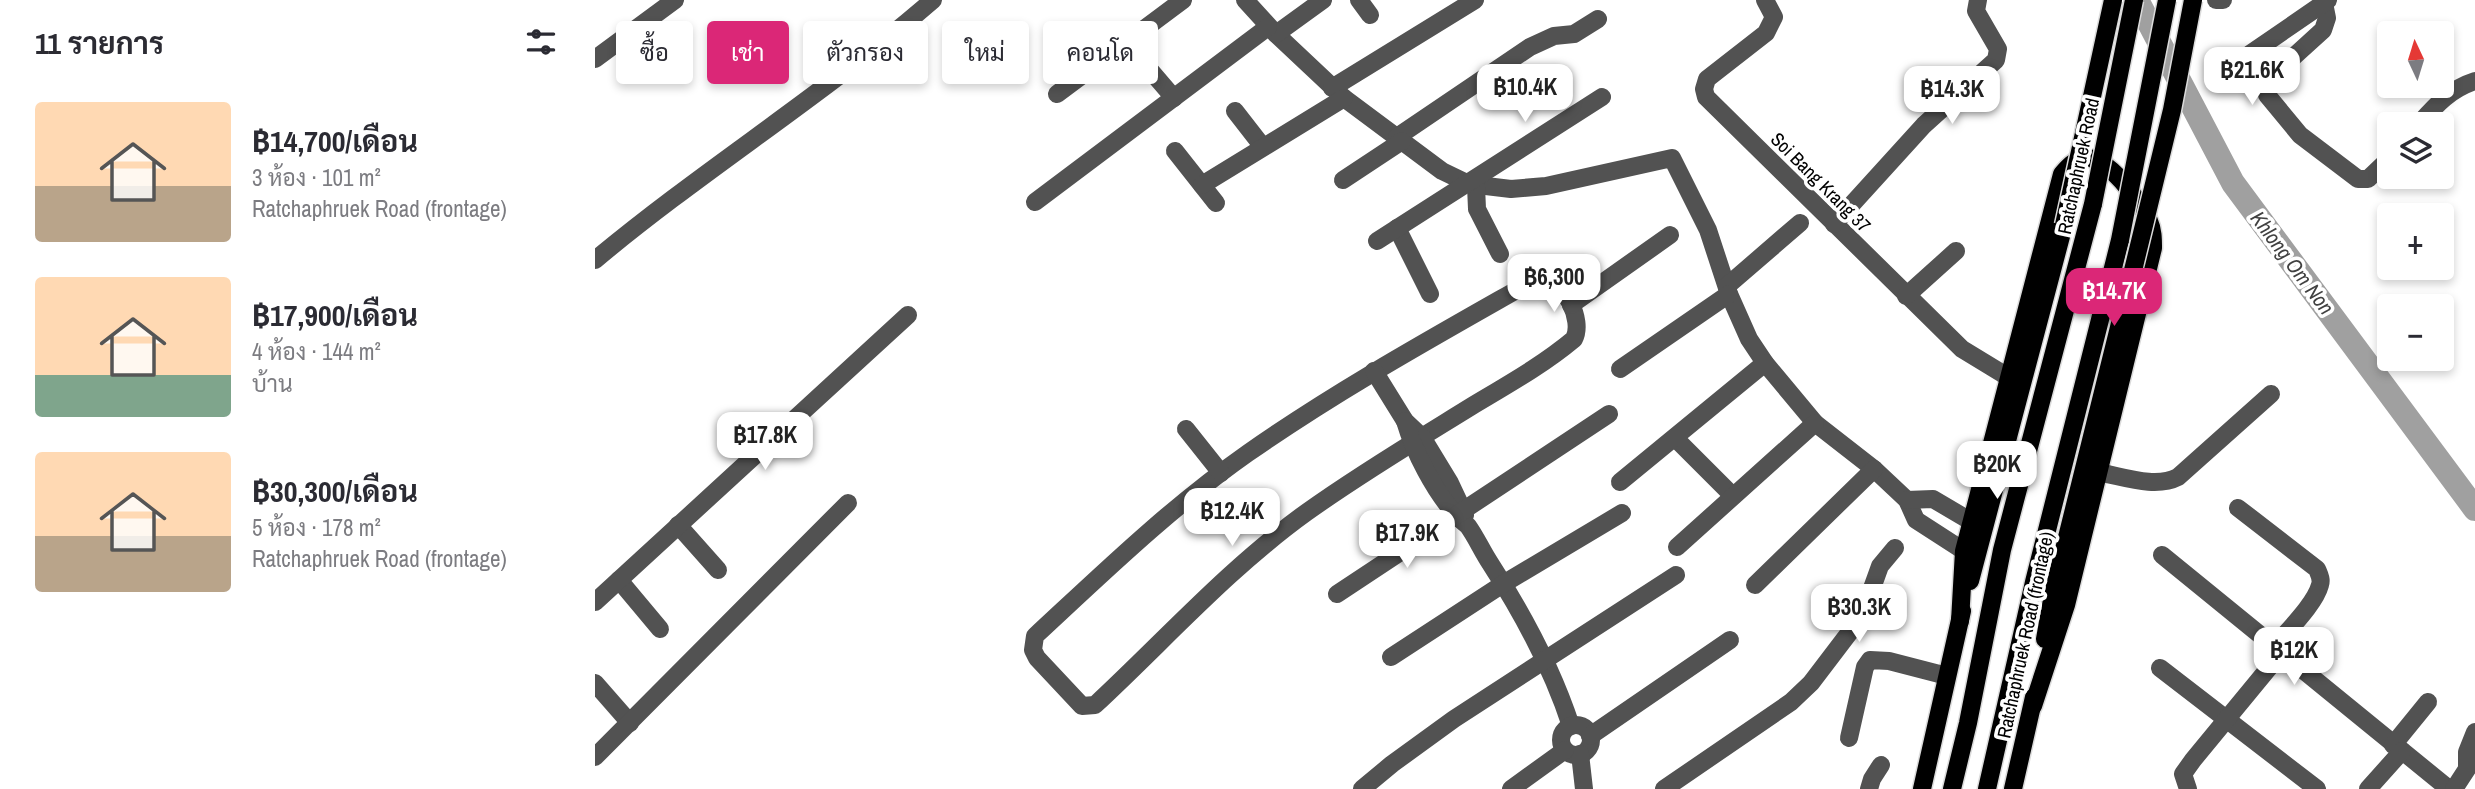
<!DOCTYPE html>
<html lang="th">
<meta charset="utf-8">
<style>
:root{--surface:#fff;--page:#f2f2f3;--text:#2b2b33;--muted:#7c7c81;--accent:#db2777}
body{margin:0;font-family:"Archivo Narrow",Sarabun,sans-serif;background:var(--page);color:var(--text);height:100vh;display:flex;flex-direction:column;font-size:26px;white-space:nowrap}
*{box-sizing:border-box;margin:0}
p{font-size:23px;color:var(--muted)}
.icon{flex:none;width:38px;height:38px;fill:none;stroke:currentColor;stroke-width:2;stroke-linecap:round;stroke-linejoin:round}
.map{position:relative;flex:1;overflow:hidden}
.details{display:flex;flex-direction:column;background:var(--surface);width:595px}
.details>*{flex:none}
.top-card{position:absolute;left:21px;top:21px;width:665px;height:63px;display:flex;gap:14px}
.needle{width:46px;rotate:356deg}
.tools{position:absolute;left:1782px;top:21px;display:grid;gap:14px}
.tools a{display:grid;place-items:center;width:77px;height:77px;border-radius:7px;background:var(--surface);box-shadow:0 4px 10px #0003;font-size:35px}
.price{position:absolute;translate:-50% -60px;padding:0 16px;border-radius:14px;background:#fff;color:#222;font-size:23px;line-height:46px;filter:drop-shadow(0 2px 4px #0008)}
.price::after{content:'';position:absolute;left:50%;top:42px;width:21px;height:16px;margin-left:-10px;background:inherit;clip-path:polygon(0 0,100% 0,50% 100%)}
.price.on{background:var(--accent);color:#fff}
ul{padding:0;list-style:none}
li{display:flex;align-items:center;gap:21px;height:175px;padding:0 35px}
li span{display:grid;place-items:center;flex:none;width:196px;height:140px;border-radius:7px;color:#555}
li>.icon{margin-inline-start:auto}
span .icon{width:84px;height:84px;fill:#fffc;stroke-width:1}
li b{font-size:30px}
h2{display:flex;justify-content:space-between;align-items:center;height:84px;padding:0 35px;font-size:30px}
.tag{padding:0 24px;border-radius:7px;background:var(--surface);box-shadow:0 4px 10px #0003;font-size:24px;line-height:63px}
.tag.on{background:var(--accent);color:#fff}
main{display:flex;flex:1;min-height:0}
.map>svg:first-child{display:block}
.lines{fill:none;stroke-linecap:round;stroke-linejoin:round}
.river{stroke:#a0a0a0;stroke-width:24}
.major-casing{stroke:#dbdbdb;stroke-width:21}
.minor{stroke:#525252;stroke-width:18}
.major{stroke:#000;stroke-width:18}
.major-bridge-casing{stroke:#dbdbdb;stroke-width:21;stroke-linecap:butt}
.major-bridge{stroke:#000;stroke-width:18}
.labels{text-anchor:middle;stroke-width:7;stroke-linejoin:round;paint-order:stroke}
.street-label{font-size:19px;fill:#000;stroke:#fff}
.water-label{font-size:21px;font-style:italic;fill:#414141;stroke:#fff}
</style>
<main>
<section class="details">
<h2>11 รายการ<svg class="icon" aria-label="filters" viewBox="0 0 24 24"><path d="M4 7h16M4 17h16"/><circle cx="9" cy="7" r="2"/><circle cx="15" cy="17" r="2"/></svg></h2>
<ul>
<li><span style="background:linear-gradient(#ffd9b3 60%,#b9a48a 0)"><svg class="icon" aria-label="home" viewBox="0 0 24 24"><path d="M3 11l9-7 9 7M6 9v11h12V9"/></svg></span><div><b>฿14,700/เดือน</b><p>3 ห้อง · 101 m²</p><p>Ratchaphruek Road (frontage)</p></div></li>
<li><span style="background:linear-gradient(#ffd9b3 70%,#7fa58c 0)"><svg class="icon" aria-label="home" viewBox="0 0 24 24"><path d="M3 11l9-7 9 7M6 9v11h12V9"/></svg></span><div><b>฿17,900/เดือน</b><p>4 ห้อง · 144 m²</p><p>บ้าน</p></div></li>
<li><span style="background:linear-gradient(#ffd9b3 60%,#b9a48a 0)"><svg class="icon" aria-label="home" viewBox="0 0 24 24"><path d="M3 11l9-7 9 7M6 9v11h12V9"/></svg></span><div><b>฿30,300/เดือน</b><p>5 ห้อง · 178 m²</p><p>Ratchaphruek Road (frontage)</p></div></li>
</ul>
</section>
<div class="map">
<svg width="1880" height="789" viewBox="0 0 1880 789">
<rect width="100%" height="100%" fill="#fff"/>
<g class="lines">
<polyline class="river" points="1542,0 1638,183 1880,509"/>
<g class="major-casing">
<g id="major">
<polyline points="1375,581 1469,225"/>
<path d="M 1365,621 L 1369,551 L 1467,174 C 1473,167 1479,160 1489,158 C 1512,155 1546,202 1554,221 C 1558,230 1558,239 1558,248 L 1471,605 L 1438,706"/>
<polyline points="1450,639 1458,594 1533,291"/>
<polyline points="1327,789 1367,611"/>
<polyline points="1357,789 1373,723 1407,550 1498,204"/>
<polyline points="1392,789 1439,582 1525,240"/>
<polyline points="1418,789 1439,697"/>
</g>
</g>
<g class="minor">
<polyline points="650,0 681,34 749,98 847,171 874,184 916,189 951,186 1077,158 1113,230 1134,294 1154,339 1170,363 1220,423 1279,469 1312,500 1321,520 1369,551"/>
<polyline points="764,0 775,15"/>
<polyline points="1170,0 1179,17 1171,33 1112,79 1109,89 1111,97 1367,349 1413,377"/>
<polyline points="1621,0 1628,0"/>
<polyline points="1733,0 1729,3 1732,18 1728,30 1673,80 1672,95 1705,135 1763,179 1773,179 1794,159"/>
<polyline points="681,34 728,0"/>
<polyline points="531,42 579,98"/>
<polyline points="1655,54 1729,3"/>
<polyline points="0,59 80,0"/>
<polyline points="737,88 880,0"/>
<polyline points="462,94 588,0"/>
<polyline points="640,111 668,147"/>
<path d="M 1824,124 C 1841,105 1855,89 1880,81"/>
<polyline points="802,137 935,47 959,36 979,34 1003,19"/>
<polyline points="580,151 621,203"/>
<polyline points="748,180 807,141"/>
<polyline points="607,185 749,98"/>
<polyline points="881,186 882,209 905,254"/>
<polyline points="440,202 673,27"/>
<polyline points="1239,224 1329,125 1401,60 1403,49 1381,11 1383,0"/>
<polyline points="802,228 835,294"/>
<polyline points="782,241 1007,97"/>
<path d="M 0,260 C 109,169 230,94 338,0"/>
<path d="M 948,278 C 969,281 989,320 979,339 C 948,365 912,385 877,406 C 822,440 765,474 712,512 C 634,568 570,640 500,705 L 487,706 L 442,658 L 438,650 L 440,636 C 508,573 576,507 653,453 C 743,390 839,337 934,283 Z"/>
<polyline points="1132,286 1205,223"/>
<polyline points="1311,296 1361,251"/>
<polyline points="976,305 1075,235"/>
<polyline points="1025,369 1134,294"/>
<polyline points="779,371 810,421 827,437 855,483 870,515"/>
<path d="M 810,421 C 819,452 839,491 861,515 C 864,519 869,522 873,526 C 881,537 887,551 895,563 C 928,614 957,668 976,726"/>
<polyline points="591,429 626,473"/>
<polyline points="1080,438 1138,496"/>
<path d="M 1502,472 C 1527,476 1560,489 1583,477 L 1676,394"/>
<polyline points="1025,482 1170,363"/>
<polyline points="1312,500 1338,499 1377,522"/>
<path d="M 1643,508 L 1722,569 C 1724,574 1727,579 1725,585 C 1720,604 1693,630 1680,646"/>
<polyline points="83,525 123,570"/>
<polyline points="1082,547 1220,423"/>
<polyline points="1567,555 1854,789"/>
<polyline points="24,580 65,629"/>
<polyline points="1160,585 1279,469"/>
<polyline points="742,594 1014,414"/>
<polyline points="0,602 313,315"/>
<polyline points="796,657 908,584 1027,513"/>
<polyline points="1565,668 1722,789"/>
<polyline points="0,683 35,723"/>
<circle cx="981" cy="740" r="15"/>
<polyline points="995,736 1135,640"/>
<polyline points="1254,738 1270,667 1275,660 1294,661 1352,676"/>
<polyline points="1798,745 1833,702"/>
<polyline points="985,754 989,789"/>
<polyline points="0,757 253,503"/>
<polyline points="767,789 797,764 859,719 1081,575"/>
<polyline points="916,789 970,750"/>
<polyline points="1069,789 1196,702 1216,683 1267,616 1285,566 1300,548"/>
<polyline points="1274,789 1277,779 1286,765"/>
<polyline points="1593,789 1588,774 1598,760 1687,652"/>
<polyline points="1773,789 1807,751"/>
<polyline points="1859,789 1872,769 1872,752 1880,732"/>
</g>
<use href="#major" class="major"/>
<g class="major-bridge-casing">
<g id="major-bridge">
<polyline points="1498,204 1539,0"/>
<polyline points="1469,225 1518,0"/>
<polyline points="1525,240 1572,0"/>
<polyline points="1533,291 1577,110 1598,0"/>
</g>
</g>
<use href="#major-bridge" class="major-bridge"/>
</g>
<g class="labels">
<g class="street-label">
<text transform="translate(1483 166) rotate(-78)" y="7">Ratchaphruek Road</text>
<text transform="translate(1226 182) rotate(45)" y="7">Soi Bang Krang 37</text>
<text transform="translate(1430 635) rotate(-78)" y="7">Ratchaphruek Road (frontage)</text>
</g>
<g class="water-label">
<text transform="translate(1697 263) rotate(53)" y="7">Khlong Om Non</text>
</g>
</g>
</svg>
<div class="tools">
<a><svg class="needle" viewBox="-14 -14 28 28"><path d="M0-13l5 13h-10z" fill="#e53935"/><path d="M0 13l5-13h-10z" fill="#7c7c81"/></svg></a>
<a><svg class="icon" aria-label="layers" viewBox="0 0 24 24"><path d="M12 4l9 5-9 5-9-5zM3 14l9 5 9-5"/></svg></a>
<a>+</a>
<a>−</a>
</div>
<b class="price" style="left:1657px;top:107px">฿21.6K</b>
<b class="price" style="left:930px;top:124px">฿10.4K</b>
<b class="price" style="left:1357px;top:126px">฿14.3K</b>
<b class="price" style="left:959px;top:314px">฿6,300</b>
<b class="price on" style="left:1519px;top:328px">฿14.7K</b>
<b class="price" style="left:170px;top:472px">฿17.8K</b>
<b class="price" style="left:1402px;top:501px">฿20K</b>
<b class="price" style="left:637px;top:548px">฿12.4K</b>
<b class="price" style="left:812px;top:570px">฿17.9K</b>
<b class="price" style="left:1264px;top:644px">฿30.3K</b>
<b class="price" style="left:1699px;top:687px">฿12K</b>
<div class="top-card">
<a class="tag">ซื้อ</a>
<a class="tag on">เช่า</a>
<a class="tag">ตัวกรอง</a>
<a class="tag">ใหม่</a>
<a class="tag">คอนโด</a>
</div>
</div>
</main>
